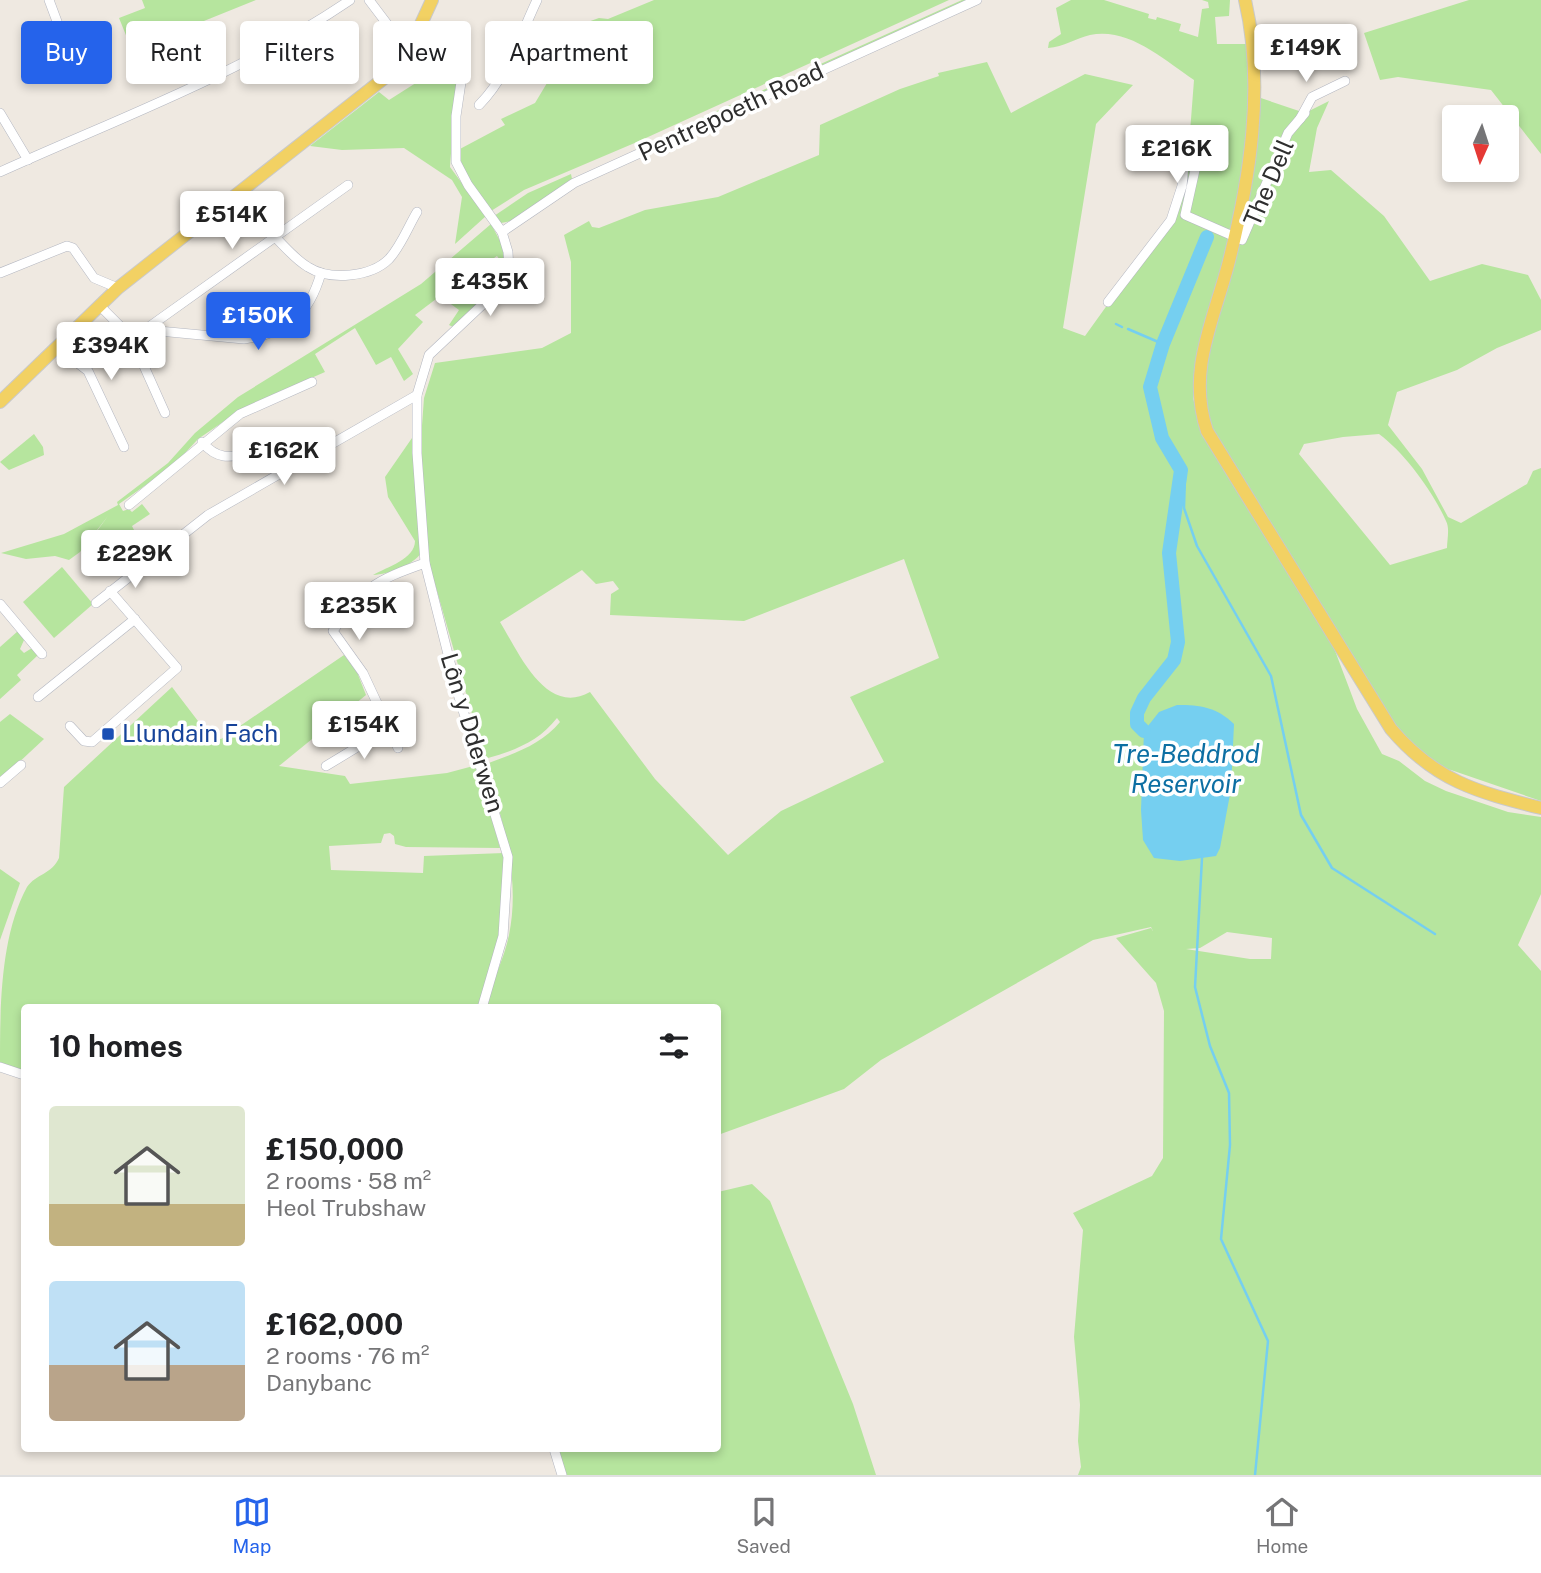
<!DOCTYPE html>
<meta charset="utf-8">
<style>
:root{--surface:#fff;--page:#f2f2f2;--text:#202124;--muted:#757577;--line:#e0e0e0;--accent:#2563eb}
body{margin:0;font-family:"Public Sans",sans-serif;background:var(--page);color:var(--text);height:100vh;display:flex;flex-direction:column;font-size:26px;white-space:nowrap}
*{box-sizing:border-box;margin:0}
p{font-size:23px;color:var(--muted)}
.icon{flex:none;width:38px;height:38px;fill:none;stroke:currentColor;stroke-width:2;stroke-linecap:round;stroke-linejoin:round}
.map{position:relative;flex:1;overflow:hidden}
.panel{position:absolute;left:21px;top:1004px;width:700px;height:448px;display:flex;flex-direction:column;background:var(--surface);border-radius:7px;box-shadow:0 4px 10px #0003}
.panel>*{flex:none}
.banner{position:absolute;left:21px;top:21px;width:700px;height:63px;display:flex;gap:14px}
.needle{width:46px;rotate:183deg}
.tools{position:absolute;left:1442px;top:105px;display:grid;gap:14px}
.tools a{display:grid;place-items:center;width:77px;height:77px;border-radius:7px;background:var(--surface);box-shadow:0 4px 10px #0003;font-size:35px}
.price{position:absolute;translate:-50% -60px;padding:0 16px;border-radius:7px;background:#fff;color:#222;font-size:23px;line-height:46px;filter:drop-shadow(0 2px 4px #0008)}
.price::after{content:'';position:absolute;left:50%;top:42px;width:21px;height:16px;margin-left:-10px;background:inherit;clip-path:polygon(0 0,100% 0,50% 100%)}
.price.on{background:var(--accent);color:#fff}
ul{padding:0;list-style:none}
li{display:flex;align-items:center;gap:21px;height:175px;padding:0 28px}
li span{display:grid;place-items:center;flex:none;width:196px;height:140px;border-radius:7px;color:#555}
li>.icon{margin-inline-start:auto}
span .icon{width:84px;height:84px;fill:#fffc;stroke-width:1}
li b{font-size:30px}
h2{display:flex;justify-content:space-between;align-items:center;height:84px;padding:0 28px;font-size:30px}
.tag{padding:0 24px;border-radius:7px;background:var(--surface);box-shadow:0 4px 10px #0003;font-size:24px;line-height:63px}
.tag.on{background:var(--accent);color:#fff}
.tab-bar{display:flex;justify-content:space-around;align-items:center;height:98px;border-top:2px solid var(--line);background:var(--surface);font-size:19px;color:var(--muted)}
.tab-bar a{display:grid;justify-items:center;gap:4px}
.tab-bar .on{color:var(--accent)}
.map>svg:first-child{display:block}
.green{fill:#b6e59e;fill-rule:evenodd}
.water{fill:#75cff0}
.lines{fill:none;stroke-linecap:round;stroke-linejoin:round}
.stream{stroke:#75cff0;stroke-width:2.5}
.river{stroke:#75cff0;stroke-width:14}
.minor-casing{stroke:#b4b7c1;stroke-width:10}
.major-casing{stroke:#c9c9c9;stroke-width:14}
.minor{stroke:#fff;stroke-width:9}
.major{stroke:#f2d163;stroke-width:12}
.transit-dot{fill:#1a4fb4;stroke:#fff;stroke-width:2.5}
.labels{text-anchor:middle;stroke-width:7;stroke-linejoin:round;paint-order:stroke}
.street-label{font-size:24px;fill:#2e2e2e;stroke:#fff}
.transit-label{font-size:24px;fill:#164399;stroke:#fff;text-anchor:start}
.water-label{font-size:26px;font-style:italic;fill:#0d6fa3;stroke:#fff}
</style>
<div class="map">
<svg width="1541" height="1475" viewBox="0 0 1541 1475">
<rect width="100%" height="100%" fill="#efe9e1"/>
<g class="green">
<polygon points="142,0 256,0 132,50 119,18 145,8"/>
<polygon points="654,0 949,0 637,142 524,190 491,211 466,179 458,150 505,125 501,119 535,103 562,58 594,44 582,24 599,18 608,19"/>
<polygon points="962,0 969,0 697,122 697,120"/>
<path d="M 1071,0 L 1104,0 L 1149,14 L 1148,18 L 1156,20 L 1157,17 L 1181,24 L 1179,31 L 1198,37 L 1202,9 L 1209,8 L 1208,2 L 1202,0 L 1230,0 L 1229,16 L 1215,17 L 1217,44 L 1248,44 L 1249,94 L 1305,113 L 1329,101 L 1317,128 L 1309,172 L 1331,170 L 1384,216 L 1430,281 L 1482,264 L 1528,275 L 1541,300 L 1541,330 L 1497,348 L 1457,370 L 1397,392 L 1388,425 L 1422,469 L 1448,517 L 1461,523 L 1527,484 L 1533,471 L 1541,468 L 1541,801 L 1451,770 L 1426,765 L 1407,748 L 1207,431 L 1197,380 L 1193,398 L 1201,428 L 1334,648 L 1357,709 L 1382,754 L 1399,761 L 1425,781 L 1446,791 L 1508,812 L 1541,817 L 1541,894 L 1518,945 L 1541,971 L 1541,1475 L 1078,1475 L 1081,1467 L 1078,1441 L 1080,1405 L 1074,1337 L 1083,1230 L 1073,1213 L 1152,1176 L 1163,1158 L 1164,1011 L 1156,983 L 1116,938 L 1151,928 L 1153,931 L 1151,927 L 1093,940 L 881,1060 L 844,1089 L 718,1135 L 718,1008 L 485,1008 C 491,983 504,960 509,935 C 521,876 502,820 486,764 C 513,754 541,745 560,722 L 557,718 C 539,741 516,750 488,758 L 484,756 L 429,563 L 420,453 L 424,398 L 435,363 L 542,348 L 571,333 L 571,262 L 564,235 L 589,221 L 592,227 L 599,228 L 645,210 L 718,197 L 819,155 L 820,125 L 900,89 L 939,76 L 938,73 L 987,62 L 1011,113 L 1085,74 L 1133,85 L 1096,124 L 1063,328 L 1085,336 L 1174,212 L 1190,132 L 1194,80 C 1164,60 1129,27 1090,35 C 1076,38 1064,47 1048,48 L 1049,42 L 1061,34 L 1056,8 ZM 1379,434 C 1405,453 1433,492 1446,521 C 1450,528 1447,540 1447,548 L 1390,565 L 1299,454 L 1304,444 L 1343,437 ZM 904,559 L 939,658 L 850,697 L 884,762 L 781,811 L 728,855 L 655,779 L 590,692 C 546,717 519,653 500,622 L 582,570 L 596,584 L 613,581 L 619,589 L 611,594 L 610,615 L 744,621 ZM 1227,932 L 1272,938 L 1271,959 L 1250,959 L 1186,949 L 1200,948 Z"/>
<polygon points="1469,0 1541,0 1541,154 1491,90 1398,77 1380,80 1364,33"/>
<polygon points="450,49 457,70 450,167 486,216 455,244 462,197 452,180 404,148 342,150 310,146 379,92 389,100 441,67"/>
<polygon points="571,174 572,179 511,221 501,223 494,216 528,193"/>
<polygon points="491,224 506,252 507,270 497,256 482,266 497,289 453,327 449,325 459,310 440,296 415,315 423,322 398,349 413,374 404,381 391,357 376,365 355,328 315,354 325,372 245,407 198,439 174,465 119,504 123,511 129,509 132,512 142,504 150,514 132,526 135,532 100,558 93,550 86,553 92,564 89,566 81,553 108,516 80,552 69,560 55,556 26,559 1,553 64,534 118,505 117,502 168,463 195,433 238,397 421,284"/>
<polygon points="34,434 43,447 44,455 9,470 0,462"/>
<path d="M 412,438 L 421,553 C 412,566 389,574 373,575 C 387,567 415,559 415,541 L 388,497 L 385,477 Z"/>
<polygon points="62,567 93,604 54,638 23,602"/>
<polygon points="18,631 24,640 20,649 24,653 32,648 38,655 17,675 21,680 0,699 0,647"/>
<path d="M 344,655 L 357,672 L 366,695 L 279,766 L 345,776 L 350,784 L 447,773 L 477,765 L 500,848 L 406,847 L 395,844 L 394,836 L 390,833 L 384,834 L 381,843 L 329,846 L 331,870 L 423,873 L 424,856 L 504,853 L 500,936 L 479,1008 L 24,1008 L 24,1075 L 0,1067 C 0,1008 0,937 27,887 C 36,874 52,874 59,858 L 64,787 L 172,687 L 201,725 L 206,737 L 221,739 Z"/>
<polygon points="10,714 44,739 0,780 0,722"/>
<polygon points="0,869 20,883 0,940"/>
<polygon points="752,1184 770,1201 853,1404 876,1475 565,1475 556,1449 718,1449 718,1192"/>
</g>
<path class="water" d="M 1177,705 C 1201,705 1216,707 1234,724 L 1231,789 L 1220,848 L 1216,856 L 1180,861 L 1154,858 L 1143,840 L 1141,810 L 1144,731 L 1159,712 Z"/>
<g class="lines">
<g class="stream">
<polyline points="1116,324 1122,327"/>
<polyline points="1128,329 1163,344"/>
<polyline points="1181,470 1182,471"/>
<polyline points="1185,475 1184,508 1197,546 1271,676 1301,815 1332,868 1435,934"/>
<polyline points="1202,858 1195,987 1210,1046 1229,1093 1230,1145 1221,1239 1268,1341 1255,1475"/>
</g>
<polyline class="river" points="1144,731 1137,724 1137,713 1144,698 1174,660 1178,642 1169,553 1181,470 1162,438 1150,387 1163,344 1207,237"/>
<g class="minor-casing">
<g id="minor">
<polyline points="49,0 77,75"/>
<polyline points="369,0 400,41 410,48"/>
<polyline points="421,23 436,31 464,62 456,116 456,162 468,185 502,232 508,252 509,271 498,290 429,355 417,395 417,453 425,563 458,694 508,857 503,936 482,1008"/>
<path d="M 479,105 C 507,77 520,36 537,0"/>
<polyline points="0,113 28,160"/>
<polyline points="1300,119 1312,97 1345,81"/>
<path d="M 0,172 C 117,119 243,73 350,0"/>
<polyline points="502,232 574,183 977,0"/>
<path d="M 276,238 C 286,248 296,260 308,267 C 330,281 371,277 389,259 C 401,246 408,227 417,212"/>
<polyline points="0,273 67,246 73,248 94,278 118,288"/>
<polyline points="1108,302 1171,220 1182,186 1186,145 1199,152 1185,215 1242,240 1288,133 1305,113"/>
<polyline points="100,306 131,337 165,413"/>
<path d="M 148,330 L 244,339 C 288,333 309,315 321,273"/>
<polyline points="132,339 348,185"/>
<polyline points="58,348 88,371 124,447"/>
<path d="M 202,442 C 233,479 257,428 285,469"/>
<polyline points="129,505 240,414 312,382"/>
<polyline points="96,603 208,515 417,395"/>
<polyline points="0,604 42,654"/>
<polyline points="38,697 135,619"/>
<polyline points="70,726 84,741 92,742 177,668 110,591"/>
<path d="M 398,748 L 363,673 L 333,631 C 364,587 374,581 425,563"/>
<polyline points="326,766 387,729"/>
<polyline points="0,783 21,765"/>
<polyline points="0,1067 24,1075"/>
<polyline points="554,1449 562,1475"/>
</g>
</g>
<g class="major-casing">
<g id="major">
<path d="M 1245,0 C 1265,86 1250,180 1228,265 C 1213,322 1187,372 1207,431 L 1391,729 C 1435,781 1477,792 1541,808"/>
<polyline points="0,402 118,288 392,72 410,48 432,0"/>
</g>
</g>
<use href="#minor" class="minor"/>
<use href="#major" class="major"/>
</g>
<rect class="transit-dot" x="101" y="727" width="14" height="14" rx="3.5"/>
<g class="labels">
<g class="street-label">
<text transform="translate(731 112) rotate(-25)" y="8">Pentrepoeth Road</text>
<text transform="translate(1269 183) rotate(-67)" y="8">The Dell</text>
<text transform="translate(472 733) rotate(73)" y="8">Lôn y Dderwen</text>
</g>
<g class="transit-label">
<text x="122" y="742">Llundain Fach</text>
</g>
<g class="water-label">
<text x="1186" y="763">Tre-Beddrod<tspan x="1186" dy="30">Reservoir</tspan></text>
</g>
</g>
</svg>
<div class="tools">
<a><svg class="needle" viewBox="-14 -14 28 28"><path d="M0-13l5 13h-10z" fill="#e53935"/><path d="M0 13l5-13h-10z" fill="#757577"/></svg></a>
</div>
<b class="price" style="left:1306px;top:84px">£149K</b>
<b class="price" style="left:1177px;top:185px">£216K</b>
<b class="price" style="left:232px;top:251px">£514K</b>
<b class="price" style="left:490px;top:318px">£435K</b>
<b class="price on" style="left:258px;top:352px">£150K</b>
<b class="price" style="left:111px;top:382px">£394K</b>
<b class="price" style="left:284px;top:487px">£162K</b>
<b class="price" style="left:135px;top:590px">£229K</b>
<b class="price" style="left:359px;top:642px">£235K</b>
<b class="price" style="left:364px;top:761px">£154K</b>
<div class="banner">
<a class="tag on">Buy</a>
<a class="tag">Rent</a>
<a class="tag">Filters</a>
<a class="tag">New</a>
<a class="tag">Apartment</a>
</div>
<section class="panel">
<h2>10 homes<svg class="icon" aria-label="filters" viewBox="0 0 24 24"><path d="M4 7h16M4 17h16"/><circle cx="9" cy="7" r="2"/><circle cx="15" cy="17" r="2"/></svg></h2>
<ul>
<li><span style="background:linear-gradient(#dfe7d0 70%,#c2b280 0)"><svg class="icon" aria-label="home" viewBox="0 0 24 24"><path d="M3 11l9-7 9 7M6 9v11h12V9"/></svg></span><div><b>£150,000</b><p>2 rooms · 58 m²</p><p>Heol Trubshaw</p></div></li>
<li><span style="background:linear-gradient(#bfe0f5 60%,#b9a48a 0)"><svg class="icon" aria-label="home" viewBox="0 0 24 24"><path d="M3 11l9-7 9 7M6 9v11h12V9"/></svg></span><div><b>£162,000</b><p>2 rooms · 76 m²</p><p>Danybanc</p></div></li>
</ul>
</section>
</div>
<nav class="tab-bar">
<a class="on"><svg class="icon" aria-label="map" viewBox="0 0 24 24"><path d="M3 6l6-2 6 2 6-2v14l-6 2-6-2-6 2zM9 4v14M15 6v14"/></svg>Map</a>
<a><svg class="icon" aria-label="saved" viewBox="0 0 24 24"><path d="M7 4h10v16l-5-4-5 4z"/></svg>Saved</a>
<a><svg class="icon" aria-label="home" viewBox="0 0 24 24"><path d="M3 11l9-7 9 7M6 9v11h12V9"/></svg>Home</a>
</nav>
